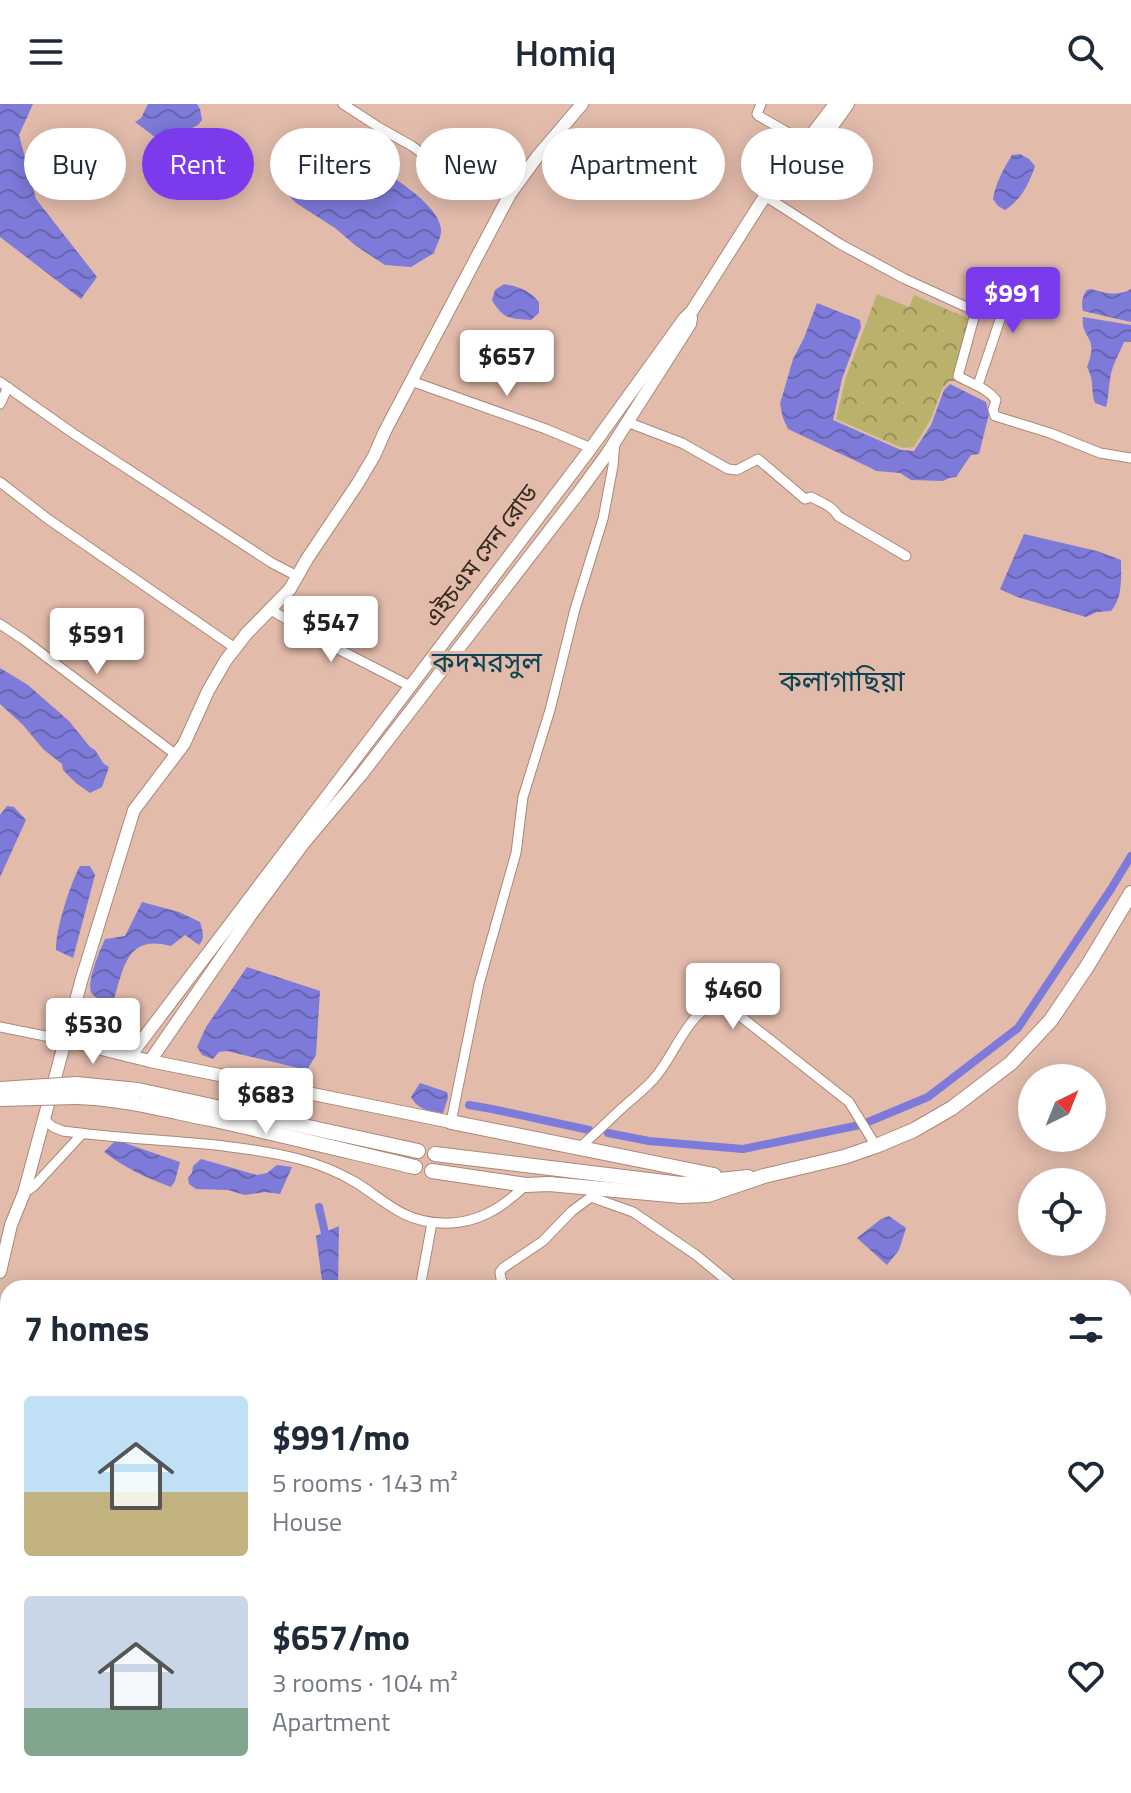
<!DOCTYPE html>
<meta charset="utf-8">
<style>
:root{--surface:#fff;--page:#f2f2f3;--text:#1f2937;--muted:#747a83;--accent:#7c3aed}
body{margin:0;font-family:"Titillium Web","Noto Sans Bengali",sans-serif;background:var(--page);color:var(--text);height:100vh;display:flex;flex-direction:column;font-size:30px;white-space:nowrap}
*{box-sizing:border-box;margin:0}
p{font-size:26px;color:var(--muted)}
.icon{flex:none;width:44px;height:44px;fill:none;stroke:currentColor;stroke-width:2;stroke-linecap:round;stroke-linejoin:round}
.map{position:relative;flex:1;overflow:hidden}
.sheet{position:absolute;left:0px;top:1176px;width:1132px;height:514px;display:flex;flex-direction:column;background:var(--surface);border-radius:24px 24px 0 0;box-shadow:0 4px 20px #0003}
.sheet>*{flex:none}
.guide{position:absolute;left:24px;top:24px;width:1084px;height:72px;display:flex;gap:16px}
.needle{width:52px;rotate:43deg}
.fabs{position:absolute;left:1018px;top:960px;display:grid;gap:16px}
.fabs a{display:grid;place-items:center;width:88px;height:88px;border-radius:50%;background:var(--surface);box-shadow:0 4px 20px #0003;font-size:40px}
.price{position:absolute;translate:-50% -68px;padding:0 18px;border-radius:8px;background:#fff;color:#222;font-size:26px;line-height:52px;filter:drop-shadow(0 2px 4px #0008)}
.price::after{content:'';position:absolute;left:50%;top:48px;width:24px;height:18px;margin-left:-12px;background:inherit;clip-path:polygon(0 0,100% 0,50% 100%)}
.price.current{background:var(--accent);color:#fff}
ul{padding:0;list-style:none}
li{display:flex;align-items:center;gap:24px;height:200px;padding:0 24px}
li span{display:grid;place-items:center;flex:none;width:224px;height:160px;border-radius:8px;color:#555}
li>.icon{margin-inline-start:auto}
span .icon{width:96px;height:96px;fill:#fffc;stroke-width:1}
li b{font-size:34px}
h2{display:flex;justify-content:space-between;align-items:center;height:96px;padding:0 24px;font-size:34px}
.tag{padding:0 28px;border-radius:36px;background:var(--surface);box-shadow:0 4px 20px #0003;font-size:28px;line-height:72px}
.tag.current{background:var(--accent);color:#fff}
header{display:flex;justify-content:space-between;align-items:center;height:104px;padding:0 24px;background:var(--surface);font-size:36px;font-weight:600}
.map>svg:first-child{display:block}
.park{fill:url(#park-crowns)}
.water{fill:url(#water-waves)}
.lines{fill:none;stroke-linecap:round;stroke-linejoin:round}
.canal{stroke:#7d7ad9;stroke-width:8}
.street-casing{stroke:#ac8778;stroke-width:11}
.secondary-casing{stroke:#ac8778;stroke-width:14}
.primary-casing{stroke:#ac8778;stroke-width:16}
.street{stroke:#fff;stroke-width:9}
.secondary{stroke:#fff;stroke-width:12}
.primary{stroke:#fff;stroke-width:14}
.primary-bridge-casing{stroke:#ac8778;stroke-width:16;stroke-linecap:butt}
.primary-bridge{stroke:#fff;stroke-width:14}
.labels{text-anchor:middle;stroke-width:6;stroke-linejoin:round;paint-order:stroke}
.street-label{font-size:24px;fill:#382922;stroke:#e2bbab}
.quarter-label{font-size:28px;fill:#0d4353;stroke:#e2bbab}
</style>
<header><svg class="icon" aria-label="menu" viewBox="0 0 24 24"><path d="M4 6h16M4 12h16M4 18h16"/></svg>Homiq<svg class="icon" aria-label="search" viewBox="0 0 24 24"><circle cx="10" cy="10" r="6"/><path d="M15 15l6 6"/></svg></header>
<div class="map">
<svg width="1131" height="1689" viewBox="0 0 1131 1689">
<defs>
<pattern id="park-crowns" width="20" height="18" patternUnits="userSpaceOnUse" patternTransform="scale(2)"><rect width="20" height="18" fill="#bab26c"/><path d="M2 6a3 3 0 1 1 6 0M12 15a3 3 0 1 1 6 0" fill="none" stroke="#989158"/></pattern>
<pattern id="water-waves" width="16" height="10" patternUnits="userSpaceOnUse" patternTransform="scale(2)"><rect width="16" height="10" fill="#7d7ad9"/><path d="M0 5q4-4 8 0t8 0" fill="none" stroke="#6764b0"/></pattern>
</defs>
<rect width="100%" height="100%" fill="#e2bbab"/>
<polygon class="park" points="877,190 909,203 914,191 974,217 959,277 949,277 942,285 931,315 914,343 902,344 836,315 846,273"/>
<g class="water">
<polygon points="0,0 33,0 19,31 36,95 97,173 81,195 0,133"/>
<polygon points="148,0 197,0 200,5 202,16 198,21 163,39 135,18 141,14"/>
<path d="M 339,43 C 365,56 438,94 441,125 C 442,132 436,142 434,149 L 411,163 L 385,161 L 356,142 L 335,124 L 296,99 L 277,79 L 295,55 L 321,67 Z"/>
<path d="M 1020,50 L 1029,55 L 1035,62 C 1029,80 1021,96 1005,106 L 998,102 L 993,95 C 996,78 1003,66 1012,51 Z"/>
<path d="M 504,180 C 519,183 529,186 539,198 L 539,209 L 531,216 C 510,215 503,215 492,196 L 495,186 Z"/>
<path d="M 1091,185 C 1105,189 1118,193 1131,185 L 1131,218 L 1083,207 C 1081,200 1082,192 1087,186 Z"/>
<polygon points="817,199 860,216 861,223 842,275 833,316 901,346 914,347 931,321 944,286 950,280 986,298 989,310 979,350 971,351 956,373 949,374 943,377 911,376 900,369 877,367 788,325 783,314 780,300 793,255 804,234"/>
<path d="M 1083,213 L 1131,221 L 1131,238 L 1124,238 C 1119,250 1111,263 1110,276 C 1108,286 1109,293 1106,303 L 1095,299 C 1090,284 1095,278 1087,263 C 1100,231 1080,235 1083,213 Z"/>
<path d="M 1024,430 L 1097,447 L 1121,456 C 1121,473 1123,494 1111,507 L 1097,508 L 1086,513 L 1017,493 L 1000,485 Z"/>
<polygon points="0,564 28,581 69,617 90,643 95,646 104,660 109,663 102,683 90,689 76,679 63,666 62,660 43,645 23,621 0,600"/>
<polygon points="7,702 14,703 26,716 0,773 0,711"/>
<path d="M 80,762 L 90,762 L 95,771 L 73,854 L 56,846 C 55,827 70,780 80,762 Z"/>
<path d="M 142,798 L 179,808 L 200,818 C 202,826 206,834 199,841 L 185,831 L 171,842 C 127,830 124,863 114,895 L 108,898 C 102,896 94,894 91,888 C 87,876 100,846 105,835 L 125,832 Z"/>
<polygon points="247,863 320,887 316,951 307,966 227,947 219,948 213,955 202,951 197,943 206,923"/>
<path d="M 420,979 L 447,988 L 448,994 L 443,1009 C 430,1007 418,1006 411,993 Z"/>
<path d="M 116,1036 L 180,1058 L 175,1077 L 171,1083 C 147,1074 125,1064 104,1048 Z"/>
<polygon points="201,1055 257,1071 267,1069 277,1061 292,1063 280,1090 265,1088 245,1091 228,1086 196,1085 189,1080 188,1074 192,1069 193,1062"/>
<polygon points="889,1112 906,1124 899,1146 887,1161 857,1134 881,1115"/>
<polygon points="339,1122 338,1184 323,1184 316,1132"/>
</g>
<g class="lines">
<g class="canal">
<polyline points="469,1001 492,1005 589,1026"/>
<polyline points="868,1018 928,993 1018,924 1111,785 1131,752"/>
<polyline points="608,1029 649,1037 743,1045 860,1021"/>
<polyline points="319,1103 327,1138"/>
</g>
<g class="street-casing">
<g id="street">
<polyline points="343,0 380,24 412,42 455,74 483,87 510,90"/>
<polyline points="761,0 757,10 759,12 806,39"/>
<path d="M 765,92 L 840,140 L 905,175 L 973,206 L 975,210 L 958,272 C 971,280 986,283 996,296 L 993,306 L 995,312 L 1050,329 L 1100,349 L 1131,354"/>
<polyline points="411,277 546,325 591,344"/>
<polyline points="0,278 74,330 272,459 297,472"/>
<polyline points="978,281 1015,171"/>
<polyline points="0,300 8,283"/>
<path d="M 627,318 L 682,339 L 728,365 L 737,366 L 758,355 L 805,395 L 811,393 C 820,398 833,402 838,412 L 906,452"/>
<polyline points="0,378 48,415 235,544"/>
<polyline points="271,506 334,543 410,582"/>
<polyline points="0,520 24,536 175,650"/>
<polyline points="0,923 65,936"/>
<path d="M 44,1015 L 53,1023 L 63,1027 C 141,1038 222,1036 299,1055 C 318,1060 338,1068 355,1078 C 386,1097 401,1117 441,1119 C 476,1121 502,1104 526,1081"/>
<polyline points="451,1018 479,880 516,749 523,693 550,606 575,505 603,415 613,362 615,338"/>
<path d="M 580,1043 C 594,1031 607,1018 621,1005 C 633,994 647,984 657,971 C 678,945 687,908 721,897 L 849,998 L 876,1042"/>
<polyline points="24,1089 34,1082 82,1030"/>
<polyline points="420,1184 432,1119"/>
<polyline points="505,1184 501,1175 500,1168 503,1164 543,1137 572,1107 591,1093 633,1108 696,1151 736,1184"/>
<polyline points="1124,1375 1131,1379"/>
<polyline points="0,1640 8,1641"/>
<polyline points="186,1682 214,1689"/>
<polyline points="398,1682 398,1689"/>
<polyline points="601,1689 605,1682"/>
</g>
</g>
<g class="secondary-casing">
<g id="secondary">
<polyline points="765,92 782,87 790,81 848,0"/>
<polyline points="65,936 150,957 451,1018"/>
<polyline points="130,952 591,344 684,215 692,207 765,92 835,0"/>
<polyline points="150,957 250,812 303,740 361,671 577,391 607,350 690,220 691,214"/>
<polyline points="0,1168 11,1121 24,1089 82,874 134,706 184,640 208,587 226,556 247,529 290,485 307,455 358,379 374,352 385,327 510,90 537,53 582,0"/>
</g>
</g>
<g class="primary-casing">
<g id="primary">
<polyline points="76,980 138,986 418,1047"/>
<path d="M 75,993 C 121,994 165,1006 210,1015 C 278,1030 347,1047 415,1063"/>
<polyline points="451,1018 714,1071"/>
<polyline points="435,1050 681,1080 748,1073"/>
<polyline points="432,1067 526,1081 549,1080 681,1092 708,1091 764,1072 844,1053 876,1042 914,1026 952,1004 1011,959 1051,916 1088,861 1131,789"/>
</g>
</g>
<use href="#street" class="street"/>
<use href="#secondary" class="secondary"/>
<use href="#primary" class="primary"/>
<g class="primary-bridge-casing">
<g id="primary-bridge">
<polyline points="0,985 76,980"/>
<polyline points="0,995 75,993"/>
</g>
</g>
<use href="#primary-bridge" class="primary-bridge"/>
</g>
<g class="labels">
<g class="street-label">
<text transform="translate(481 452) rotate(-53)" y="8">এইচএম সেন রোড</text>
</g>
<g class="quarter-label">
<text x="487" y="568">কদমরসুল</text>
<text x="842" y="587">কলাগাছিয়া</text>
</g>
</g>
</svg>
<div class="fabs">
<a><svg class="needle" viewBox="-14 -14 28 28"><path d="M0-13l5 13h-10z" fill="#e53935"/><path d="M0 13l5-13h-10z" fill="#747a83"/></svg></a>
<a><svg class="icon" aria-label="locate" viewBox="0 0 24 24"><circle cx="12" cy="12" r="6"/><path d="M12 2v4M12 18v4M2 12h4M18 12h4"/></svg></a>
</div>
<b class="price current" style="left:1013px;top:231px">$991</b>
<b class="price" style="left:507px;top:294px">$657</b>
<b class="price" style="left:331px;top:560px">$547</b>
<b class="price" style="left:97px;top:572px">$591</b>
<b class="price" style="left:733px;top:927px">$460</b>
<b class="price" style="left:93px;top:962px">$530</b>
<b class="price" style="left:266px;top:1032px">$683</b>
<div class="guide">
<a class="tag">Buy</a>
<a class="tag current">Rent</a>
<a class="tag">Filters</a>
<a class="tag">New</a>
<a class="tag">Apartment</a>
<a class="tag">House</a>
</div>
<section class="sheet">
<h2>7 homes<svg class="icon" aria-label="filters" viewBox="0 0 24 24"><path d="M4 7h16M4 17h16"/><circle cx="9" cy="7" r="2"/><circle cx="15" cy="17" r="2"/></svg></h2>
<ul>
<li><span style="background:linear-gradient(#bfe0f5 60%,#c2b280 0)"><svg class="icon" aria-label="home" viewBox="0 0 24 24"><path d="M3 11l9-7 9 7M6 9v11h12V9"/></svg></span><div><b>$991/mo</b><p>5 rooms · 143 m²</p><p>House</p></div><svg class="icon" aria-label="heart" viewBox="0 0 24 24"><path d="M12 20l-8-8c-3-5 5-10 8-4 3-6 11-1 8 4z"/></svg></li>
<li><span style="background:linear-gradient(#c9d6e8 70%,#7fa58c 0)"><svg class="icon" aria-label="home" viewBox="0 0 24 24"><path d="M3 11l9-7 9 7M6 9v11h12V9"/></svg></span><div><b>$657/mo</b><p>3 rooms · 104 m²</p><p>Apartment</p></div><svg class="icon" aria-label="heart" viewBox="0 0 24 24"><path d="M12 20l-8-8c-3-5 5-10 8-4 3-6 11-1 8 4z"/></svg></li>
</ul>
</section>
</div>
